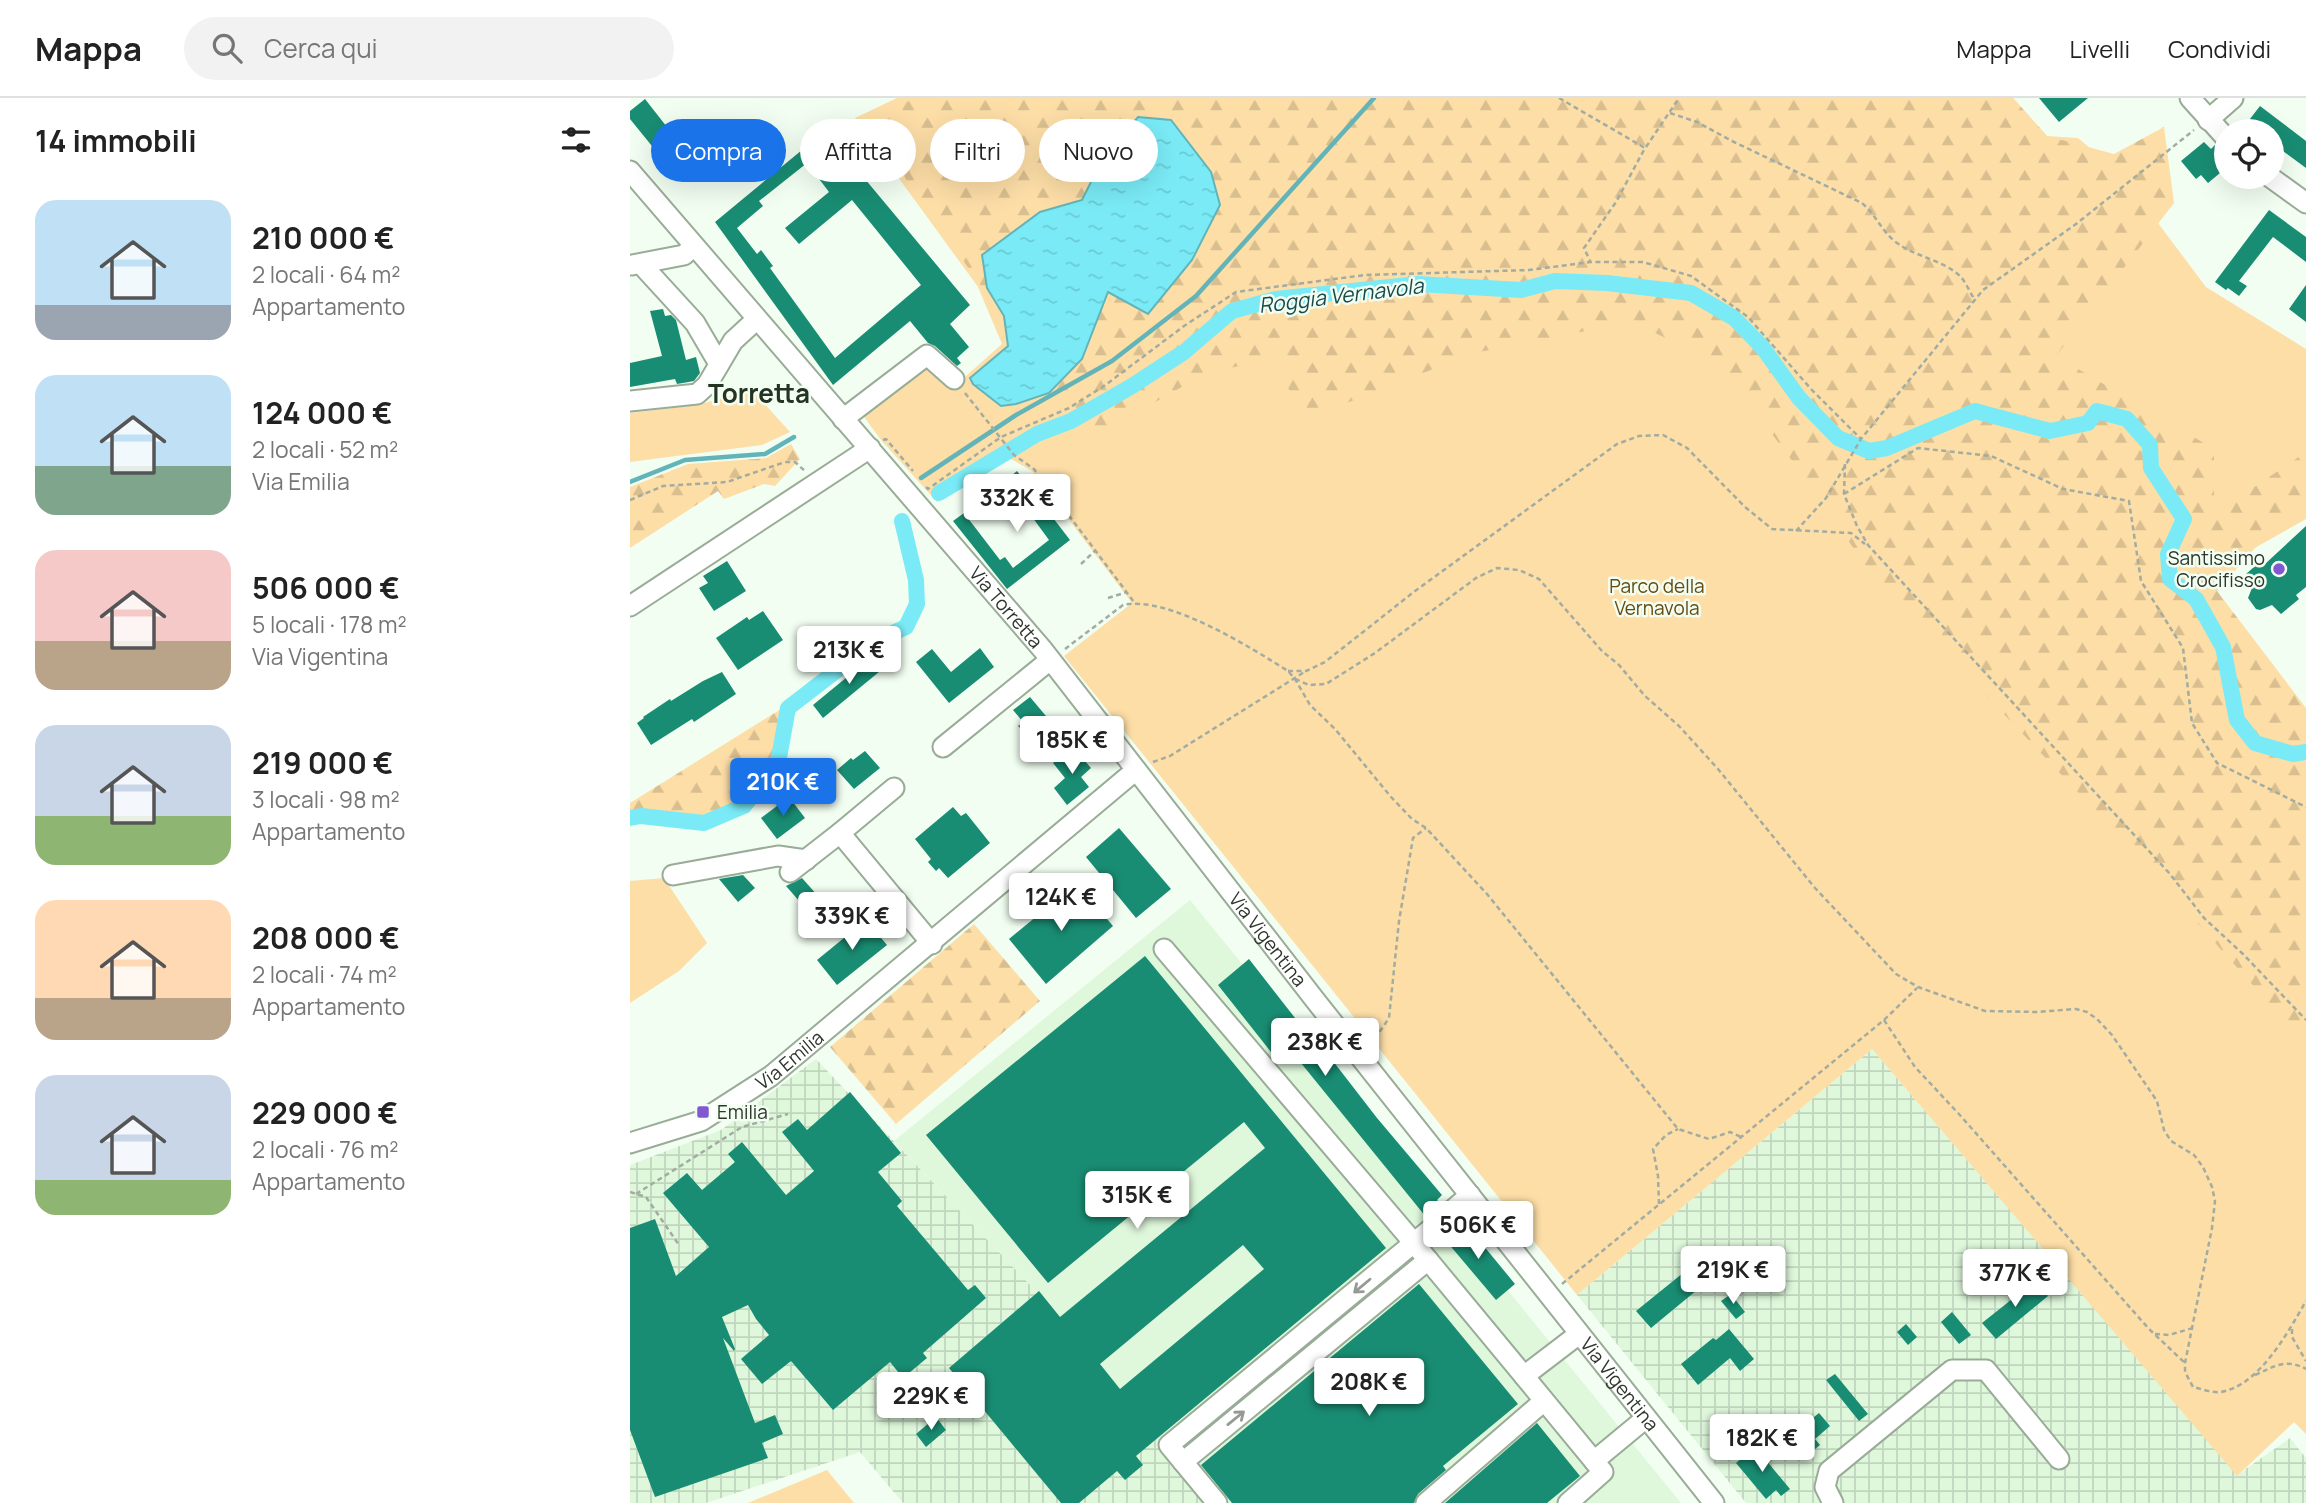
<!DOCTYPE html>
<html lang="it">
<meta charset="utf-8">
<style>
:root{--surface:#fff;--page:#f2f2f2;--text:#222;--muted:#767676;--line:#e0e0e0;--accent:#1a73e8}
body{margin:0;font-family:Manrope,sans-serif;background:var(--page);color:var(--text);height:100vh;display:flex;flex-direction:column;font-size:26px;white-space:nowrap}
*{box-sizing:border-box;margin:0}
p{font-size:23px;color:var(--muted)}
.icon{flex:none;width:38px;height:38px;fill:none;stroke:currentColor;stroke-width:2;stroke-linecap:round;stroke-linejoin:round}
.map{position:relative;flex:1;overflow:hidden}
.panel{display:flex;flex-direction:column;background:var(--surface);width:630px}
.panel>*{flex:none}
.top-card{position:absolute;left:21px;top:21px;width:665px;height:63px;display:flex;gap:14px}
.tools{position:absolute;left:1584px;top:21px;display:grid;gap:14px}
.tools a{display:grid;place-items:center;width:70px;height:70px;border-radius:50%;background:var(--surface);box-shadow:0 7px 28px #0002;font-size:35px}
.price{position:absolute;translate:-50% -60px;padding:0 16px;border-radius:7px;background:#fff;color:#222;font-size:23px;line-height:46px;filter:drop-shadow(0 2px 4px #0008)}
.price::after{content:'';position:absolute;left:50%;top:42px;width:21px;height:16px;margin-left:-10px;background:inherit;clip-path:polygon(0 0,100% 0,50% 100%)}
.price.selected{background:var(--accent);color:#fff}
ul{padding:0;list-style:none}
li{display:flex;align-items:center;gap:21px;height:175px;padding:0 35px}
li span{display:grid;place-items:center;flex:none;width:196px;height:140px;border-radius:21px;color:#555}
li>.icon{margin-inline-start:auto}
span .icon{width:84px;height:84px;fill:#fffc;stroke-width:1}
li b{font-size:30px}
h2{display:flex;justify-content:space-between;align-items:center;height:84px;padding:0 35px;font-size:30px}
.tag{padding:0 24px;border-radius:32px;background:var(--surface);box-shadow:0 7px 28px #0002;font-size:24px;line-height:63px}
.tag.selected{background:var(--accent);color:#fff}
header{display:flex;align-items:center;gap:42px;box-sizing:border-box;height:98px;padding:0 35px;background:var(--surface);border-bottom:2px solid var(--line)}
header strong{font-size:33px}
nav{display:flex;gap:38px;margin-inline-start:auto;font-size:24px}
.search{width:490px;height:63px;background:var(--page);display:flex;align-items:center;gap:18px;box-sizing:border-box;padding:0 24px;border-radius:38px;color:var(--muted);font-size:26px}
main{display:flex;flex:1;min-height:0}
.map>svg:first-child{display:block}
.built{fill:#dff8dc}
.industrial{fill:url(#industrial-grid)}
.green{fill:#fddea7}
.forest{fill:url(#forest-firs)}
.water{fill:url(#water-ripples);stroke:#63b4b9;stroke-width:2}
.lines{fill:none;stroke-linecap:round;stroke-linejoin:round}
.stream{stroke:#63b4b9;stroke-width:4.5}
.canal{stroke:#7aebf6;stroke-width:16}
.building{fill:#198d73;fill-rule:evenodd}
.minor-casing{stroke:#99ac97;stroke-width:23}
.path{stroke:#a2aca1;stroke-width:2.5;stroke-dasharray:5 3.5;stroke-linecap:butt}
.minor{stroke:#fff;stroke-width:19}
.oneway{stroke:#969a96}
.poi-dot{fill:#8258d2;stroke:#f2fef1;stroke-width:2.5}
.labels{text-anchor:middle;stroke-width:5;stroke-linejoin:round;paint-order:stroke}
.poi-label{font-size:19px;fill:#2d352c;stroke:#f2fef1;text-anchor:end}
.park-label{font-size:19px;fill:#664b11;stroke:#f2fef1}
.street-label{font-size:19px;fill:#2d352c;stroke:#f2fef1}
.water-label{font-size:21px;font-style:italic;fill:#174a4f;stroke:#f2fef1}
.district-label{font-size:26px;font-weight:bold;fill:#243323;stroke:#f2fef1}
</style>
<header>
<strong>Mappa</strong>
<div class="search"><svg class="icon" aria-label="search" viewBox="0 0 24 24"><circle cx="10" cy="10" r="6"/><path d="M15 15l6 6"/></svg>Cerca qui</div>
<nav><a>Mappa</a><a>Livelli</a><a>Condividi</a></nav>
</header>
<main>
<section class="panel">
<h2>14 immobili<svg class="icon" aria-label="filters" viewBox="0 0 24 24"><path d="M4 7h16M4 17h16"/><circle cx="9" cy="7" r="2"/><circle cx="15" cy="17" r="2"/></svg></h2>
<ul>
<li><span style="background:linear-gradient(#bfe0f5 75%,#9aa5b1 0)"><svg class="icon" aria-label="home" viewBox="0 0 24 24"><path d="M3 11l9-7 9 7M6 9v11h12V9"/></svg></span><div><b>210 000 €</b><p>2 locali · 64 m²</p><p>Appartamento</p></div></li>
<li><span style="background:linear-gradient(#bfe0f5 65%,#7fa58c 0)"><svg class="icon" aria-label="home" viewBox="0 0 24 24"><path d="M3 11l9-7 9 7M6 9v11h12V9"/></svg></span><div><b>124 000 €</b><p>2 locali · 52 m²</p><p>Via Emilia</p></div></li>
<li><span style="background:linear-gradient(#f6c9c9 65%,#b9a48a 0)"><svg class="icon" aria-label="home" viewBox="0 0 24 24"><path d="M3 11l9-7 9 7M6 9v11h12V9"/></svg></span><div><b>506 000 €</b><p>5 locali · 178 m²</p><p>Via Vigentina</p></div></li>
<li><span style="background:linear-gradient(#c9d6e8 65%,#8fb573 0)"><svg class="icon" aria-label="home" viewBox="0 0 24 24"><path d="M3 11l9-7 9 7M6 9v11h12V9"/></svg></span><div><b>219 000 €</b><p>3 locali · 98 m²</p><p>Appartamento</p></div></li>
<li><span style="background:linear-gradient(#ffd9b3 70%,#b9a48a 0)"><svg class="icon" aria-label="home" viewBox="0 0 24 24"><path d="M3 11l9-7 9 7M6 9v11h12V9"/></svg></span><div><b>208 000 €</b><p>2 locali · 74 m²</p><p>Appartamento</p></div></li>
<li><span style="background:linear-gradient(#c9d6e8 75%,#8fb573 0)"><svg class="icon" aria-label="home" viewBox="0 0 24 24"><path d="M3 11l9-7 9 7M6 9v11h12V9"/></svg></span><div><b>229 000 €</b><p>2 locali · 76 m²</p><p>Appartamento</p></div></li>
</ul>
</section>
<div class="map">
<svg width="1676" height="1405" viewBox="0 0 1676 1405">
<defs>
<pattern id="industrial-grid" width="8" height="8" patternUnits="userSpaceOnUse" patternTransform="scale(1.75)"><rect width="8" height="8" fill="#dff8dc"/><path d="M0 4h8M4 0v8" fill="none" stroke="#c0d5bd"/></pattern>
<pattern id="forest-firs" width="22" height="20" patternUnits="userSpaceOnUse" patternTransform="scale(1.75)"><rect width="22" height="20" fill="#fddea7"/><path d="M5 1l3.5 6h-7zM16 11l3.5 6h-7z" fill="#d9bf90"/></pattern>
<pattern id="water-ripples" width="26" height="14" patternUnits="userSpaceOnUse" patternTransform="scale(1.75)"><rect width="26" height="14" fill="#7aebf6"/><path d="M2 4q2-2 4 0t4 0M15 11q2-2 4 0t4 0" fill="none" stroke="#6acad3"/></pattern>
</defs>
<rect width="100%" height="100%" fill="#f2fef1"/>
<polygon class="built" points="560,802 1051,1405 578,1405 401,1188 264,1043"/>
<g class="industrial">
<polygon points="1242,951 1607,1377 1660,1340 1676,1360 1676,1405 1116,1405 947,1197"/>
<polygon points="186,961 401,1188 578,1405 273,1405 230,1354 76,1405 0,1405 0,1067 91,1032"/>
</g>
<g class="green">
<polygon points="267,0 1383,0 1417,38 1448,40 1492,77 1576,189 1676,251 1676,421 1589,470 1579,497 1676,634 1676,1336 1664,1324 1607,1378 1242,951 947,1197 434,558 502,505 402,373 379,360 307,404 251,342 232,316 300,262 331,289 336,278 372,246 348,189 225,20"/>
<polygon points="122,292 160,334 132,347 0,364 0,315 67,307"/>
<polygon points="34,780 77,845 49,873 0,905 0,783"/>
<polygon points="197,1372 224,1405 118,1405"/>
</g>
<g class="forest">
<polygon points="285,0 1383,0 1417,38 1484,56 1534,29 1544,105 1426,258 1584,351 1584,416 1676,354 1676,392 1587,493 1676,610 1676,947 1498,747 1243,478 1166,368 1088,264 1001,224 844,255 671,323 647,261 578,274 459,342 236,24"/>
<polygon points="161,346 170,361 145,388 134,386 94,401 88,393 0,450 0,389 58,366 136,360"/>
<polygon points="151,611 143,661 110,706 72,723 11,715 0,717 0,705"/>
<polygon points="344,826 410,903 266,1026 200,949"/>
</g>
<polygon class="water" points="508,19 541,22 581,74 590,107 562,162 518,216 478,194 452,261 419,295 386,306 371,308 343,286 340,280 378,248 374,218 357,190 352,157 410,114 452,102 472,62"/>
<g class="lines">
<g class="stream">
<polyline points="291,380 386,317 482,263 566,198 744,0"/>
<polyline points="0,384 55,362 135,356 164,339"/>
</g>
<g class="canal">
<polyline points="309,395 407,336 441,323 502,288 554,254 602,213 646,201 788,186 891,192 925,183 977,185 1061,195 1104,220 1133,250 1169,300 1208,340 1239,353 1257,350 1345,313 1420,333 1458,325 1467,313 1497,321 1520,347 1521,370 1554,421 1538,456 1540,481 1566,501 1593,549 1607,622 1625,645 1663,656 1676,654"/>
<polyline points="0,720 11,718 74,725 114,708 148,665 158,610 245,543 276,529 287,506 286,482 272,423"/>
</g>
</g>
<g class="building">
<polygon points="1409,0 1458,0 1429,24"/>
<polygon points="15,1 44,38 26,53 0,21 0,13"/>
<polygon points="1630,8 1676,43 1676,70 1642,45 1642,33 1626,33 1616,26"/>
<polygon points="57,30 84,65 67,79 38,43"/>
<path d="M 195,33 L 340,207 L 320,226 L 339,249 L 327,260 L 331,265 L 327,268 L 305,248 L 298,245 L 280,223 L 203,287 L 85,124 ZM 177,65 L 199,94 L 155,130 L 169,146 L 222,102 L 291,187 L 205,260 L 140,170 L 143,168 L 131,152 L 127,156 L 107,130 L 133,108 L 129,103 Z"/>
<polygon points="1574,44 1581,51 1585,47 1596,60 1596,70 1578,85 1571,77 1566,81 1551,63"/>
<polygon points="1639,112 1676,139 1676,164 1643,139 1609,183 1617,188 1609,198 1598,190 1596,192 1585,184"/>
<polygon points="1676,187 1676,224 1659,211"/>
<polygon points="33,211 35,218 41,217 46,222 56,262 66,259 70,275 64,283 53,285 47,286 45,281 0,289 0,265 32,258 20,213"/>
<polygon points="387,373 440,442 377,491 323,423 334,415 370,462 375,459 383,470 419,442 389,401 385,404 371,386"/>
<polygon points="1676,428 1676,489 1666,497 1669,501 1651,516 1642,507 1630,512 1626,511 1618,500 1624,485 1616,476 1632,462 1635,466"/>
<polygon points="97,463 116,493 84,513 69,490 78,485 73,478"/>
<polygon points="133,513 153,542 108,572 86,540 117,519 119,522"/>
<polygon points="350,550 364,569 319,605 286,564 302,551 321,574"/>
<polygon points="245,556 255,569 193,620 183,607"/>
<polygon points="92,574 106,596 64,624 62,621 21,647 7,625 14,620 13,619 40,601 41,603 73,583"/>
<polygon points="400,599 421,624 400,641 388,628 393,624 383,612"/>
<polygon points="443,649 461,670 451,679 459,689 437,707 424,690 435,680 423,665"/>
<polygon points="235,653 250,670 224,691 207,672 221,660 223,662"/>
<polygon points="159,699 175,720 147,741 131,720"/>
<polygon points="323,709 331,718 336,715 360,745 318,780 309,770 306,773 298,764 301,761 285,741"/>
<polygon points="489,730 541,791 506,820 456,759"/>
<polygon points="113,777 125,790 108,804 89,781"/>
<polygon points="172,780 204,816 191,828 156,788"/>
<polygon points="447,785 483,828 416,886 379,841"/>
<polygon points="236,822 257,847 207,887 187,862"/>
<path d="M 515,858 L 756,1150 L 506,1358 L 513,1367 L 495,1382 L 487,1373 L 449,1405 L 431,1405 L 319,1270 L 409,1193 L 430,1219 L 635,1050 L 614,1024 L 418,1185 L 296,1037 ZM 613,1147 L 634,1171 L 490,1291 L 470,1266 Z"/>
<polygon points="619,861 676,934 679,932 747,1020 812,1097 807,1102 811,1106 807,1118 796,1119 658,949 645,959 588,887"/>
<polygon points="220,994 271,1055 248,1074 272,1103 267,1108 338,1192 345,1187 356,1200 293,1255 297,1260 273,1280 260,1264 203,1312 161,1263 132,1286 111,1261 139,1237 126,1221 118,1207 92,1219 105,1251 104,1253 93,1240 125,1325 145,1317 153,1336 132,1345 138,1360 25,1399 0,1332 0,1130 25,1121 46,1178 79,1149 33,1095 57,1075 72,1092 105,1064 98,1056 112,1044 156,1097 184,1073 152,1034 168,1021 177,1032"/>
<polygon points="826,1125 844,1145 848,1141 885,1186 866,1202 812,1138 815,1126"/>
<polygon points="1053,1175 1067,1192 1021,1230 1006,1213"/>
<polygon points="1403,1181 1418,1198 1366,1241 1352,1225 1391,1194 1389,1192"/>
<polygon points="789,1186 888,1306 813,1368 816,1372 788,1396 784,1405 602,1405 571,1367"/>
<polygon points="1101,1196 1115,1214 1106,1221 1091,1203"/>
<polygon points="1322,1214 1341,1237 1329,1246 1311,1224"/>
<polygon points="1276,1226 1287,1239 1278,1247 1267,1234"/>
<polygon points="1099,1231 1124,1261 1110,1273 1100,1260 1068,1287 1051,1266 1083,1240 1086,1242"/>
<polygon points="1205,1276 1238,1316 1229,1323 1196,1282"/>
<polygon points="1189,1315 1200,1328 1185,1341 1190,1347 1179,1356 1163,1336"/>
<polygon points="306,1319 316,1332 296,1349 286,1336"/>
<polygon points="907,1325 950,1378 917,1405 815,1405"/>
<polygon points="1125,1349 1160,1391 1151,1398 1146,1392 1136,1401 1106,1365"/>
</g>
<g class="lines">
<g class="minor-casing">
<g id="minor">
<polyline points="1560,0 1596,40"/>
<polyline points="1578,22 1603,0"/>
<path id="s1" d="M 0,73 L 413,552 L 685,902 L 1084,1405"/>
<polyline points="1640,79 1676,105"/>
<polyline points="11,166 65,225 89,266"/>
<polyline points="2,167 54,157 63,149"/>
<polyline points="0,303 67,296 77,287 103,243 127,221"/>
<polyline points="213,321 297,257 324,281"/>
<polyline points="0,508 240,350"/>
<polyline points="313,649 420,562"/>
<polyline points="210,735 264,690"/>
<polyline points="160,774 210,735 302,846"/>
<polyline points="43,777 148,758 176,762"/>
<polyline points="534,851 784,1145 894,1278 949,1236"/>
<path id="s2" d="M 0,1045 L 71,1023 L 141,978 L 506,672"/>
<polyline points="819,1115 840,1097"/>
<polyline points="894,1278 964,1363 1016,1320"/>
<polyline points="553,1364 798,1162"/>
<polyline points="587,1405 539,1347 803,1129"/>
<polyline points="796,1405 914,1303"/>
<polyline points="938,1405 973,1374 964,1363"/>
<polyline points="1203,1405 1195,1389 1199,1373 1322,1272 1356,1272 1429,1361"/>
</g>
</g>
<g class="path">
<polyline points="929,0 1015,50 986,104 954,150 960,163"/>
<path d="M 1040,15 L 1067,24 L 1102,43 L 1232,105 C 1248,119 1250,132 1267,145 C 1286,159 1313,162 1330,178 C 1336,184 1340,195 1345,202"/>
<polyline points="1016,49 1049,0"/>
<polyline points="335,295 384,357 404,371 504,504"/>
<polyline points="253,342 256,341 283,373"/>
<polyline points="1215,366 1214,396 1227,428 1238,447 1540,776 1574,820 1613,856 1676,922"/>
<polyline points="296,389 298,391 371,339 439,310 474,288 554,228 606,194 735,177 899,172 961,164 1013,164 1061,178 1118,219 1181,291 1231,341"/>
<polyline points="1214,396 1288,350 1361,358 1433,391 1499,403 1511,483 1553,550 1562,625 1587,665 1676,709"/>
<polyline points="0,402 33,388 97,384 155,364 165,364 176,374"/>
<polyline points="1166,433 1196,400 1231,341 1353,192 1446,126 1564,32"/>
<polyline points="451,466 466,452"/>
<polyline points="478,500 497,494"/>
<path d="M 435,551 L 493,507 C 537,497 620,549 658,573 L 665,581 L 680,607 L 705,631 L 761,699 L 782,721 L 796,730 L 857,796 L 1048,1031 L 1079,1041 L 1100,1034 L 1111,1039"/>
<polyline points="658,573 676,573 695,564 785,493 987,346 1009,338 1033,337 1057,350 1115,409 1142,431 1221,435 1235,446"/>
<path d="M 665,581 L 679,587 L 696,586 L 745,555 L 846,480 L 867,470 L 889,472 L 909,481 L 972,553 L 989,567 L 1015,598 L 1049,628 L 1088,671 L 1185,790 L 1266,876 L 1288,889 L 1355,913 L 1406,914 L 1446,911 L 1457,914 L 1467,921 L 1482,937 L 1527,1003 L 1534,1032 L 1541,1043 L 1564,1057 L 1573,1069 L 1582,1089 L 1585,1103 L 1582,1130 L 1555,1265 L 1555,1274 L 1563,1289 C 1572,1291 1582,1295 1591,1294 C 1630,1287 1658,1234 1676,1203"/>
<polyline points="523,664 540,658 676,573"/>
<polyline points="1254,922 1285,969 1328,1015 1519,1231 1555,1265"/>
<polyline points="744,949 744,942 759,920 769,823 783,740 796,730"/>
<polyline points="0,1094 16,1099 49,1147"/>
<polyline points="6,1096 112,1029 158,1016"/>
<polyline points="1029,1106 1028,1078 1023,1051 1036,1037 1048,1031"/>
<polyline points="932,1186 1254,922 1287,890"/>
<polyline points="1662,1231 1662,1239 1676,1263"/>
<polyline points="1525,1236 1539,1237 1563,1230"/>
<path d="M 1625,1277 C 1645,1268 1656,1260 1676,1271"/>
</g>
<use href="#minor" class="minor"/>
</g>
<defs><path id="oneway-shaft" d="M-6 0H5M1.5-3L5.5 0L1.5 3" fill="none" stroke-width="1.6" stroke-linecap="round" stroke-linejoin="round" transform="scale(1.75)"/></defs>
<g class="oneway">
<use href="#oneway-shaft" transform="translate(732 1188) rotate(140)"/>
<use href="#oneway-shaft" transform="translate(606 1320) rotate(-39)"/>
</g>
<g class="poi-dot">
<circle cx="1649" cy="471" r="7"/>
<rect x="66" y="1007" width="14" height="14" rx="3.5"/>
</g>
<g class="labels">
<g class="poi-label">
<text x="1635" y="467">Santissimo<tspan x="1635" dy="22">Crocifisso</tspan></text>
<text x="87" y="1021" text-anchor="start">Emilia</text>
</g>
<g class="park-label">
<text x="1027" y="495">Parco della<tspan x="1027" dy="22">Vernavola</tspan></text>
</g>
<g class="street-label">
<text dy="7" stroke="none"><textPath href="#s1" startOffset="576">Via Torretta</textPath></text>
<text dy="7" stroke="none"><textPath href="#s1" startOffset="999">Via Vigentina</textPath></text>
<text dy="7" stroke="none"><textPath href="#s2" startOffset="182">Via Emilia</textPath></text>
<text dy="7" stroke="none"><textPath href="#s1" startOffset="1566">Via Vigentina</textPath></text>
</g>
<g class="water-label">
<text transform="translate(711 198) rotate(-7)" y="7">Roggia Vernavola</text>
</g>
<g class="district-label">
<text x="129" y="305">Torretta</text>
</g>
</g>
</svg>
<div class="tools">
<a><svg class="icon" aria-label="locate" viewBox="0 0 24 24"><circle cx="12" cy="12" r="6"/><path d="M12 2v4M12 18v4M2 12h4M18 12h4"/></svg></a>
</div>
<b class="price" style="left:387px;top:436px">332K €</b>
<b class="price" style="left:219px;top:588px">213K €</b>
<b class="price" style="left:442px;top:678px">185K €</b>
<b class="price selected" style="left:153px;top:720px">210K €</b>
<b class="price" style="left:431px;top:835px">124K €</b>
<b class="price" style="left:222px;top:854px">339K €</b>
<b class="price" style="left:695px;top:980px">238K €</b>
<b class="price" style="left:507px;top:1133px">315K €</b>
<b class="price" style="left:848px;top:1163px">506K €</b>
<b class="price" style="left:1103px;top:1208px">219K €</b>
<b class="price" style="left:1385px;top:1211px">377K €</b>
<b class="price" style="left:739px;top:1320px">208K €</b>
<b class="price" style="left:301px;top:1334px">229K €</b>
<b class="price" style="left:1132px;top:1376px">182K €</b>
<div class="top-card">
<a class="tag selected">Compra</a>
<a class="tag">Affitta</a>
<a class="tag">Filtri</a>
<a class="tag">Nuovo</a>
</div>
</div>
</main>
